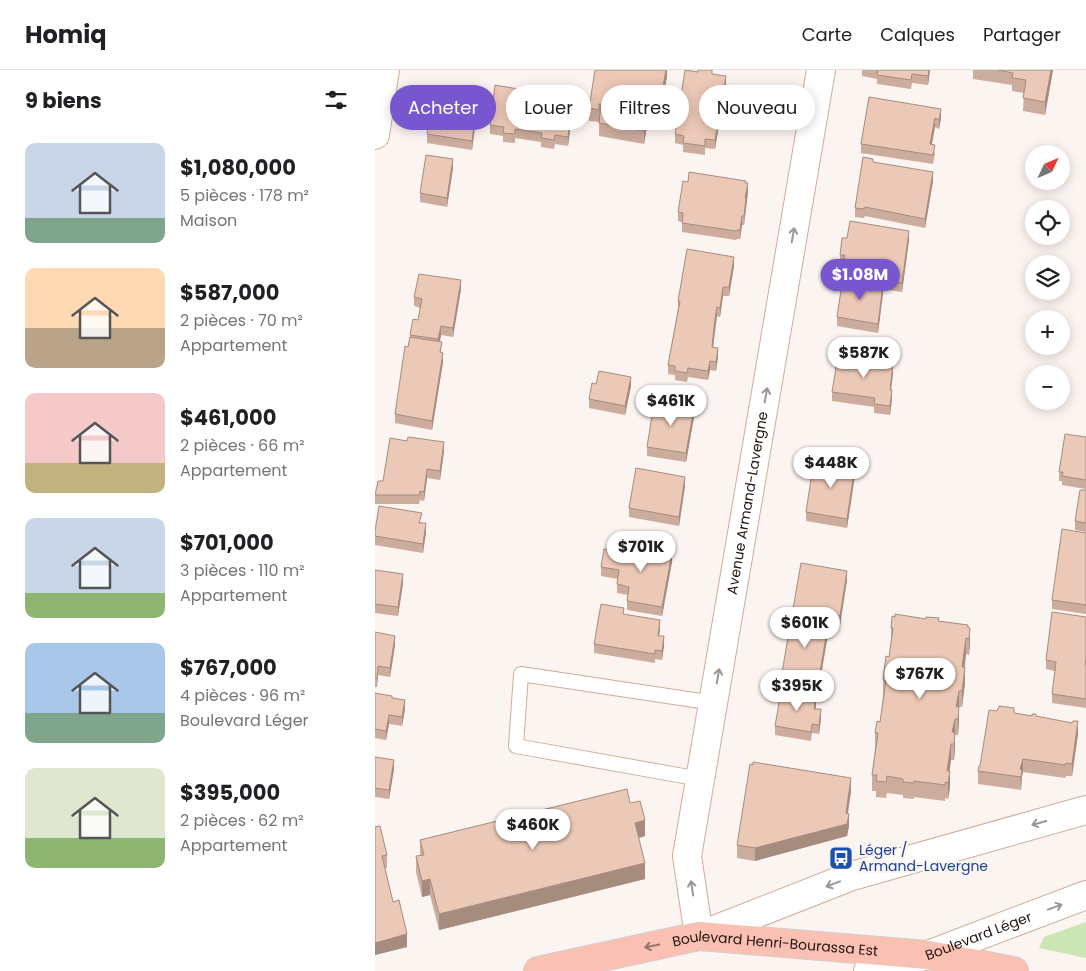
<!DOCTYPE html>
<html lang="fr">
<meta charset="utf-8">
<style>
:root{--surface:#fff;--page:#f2f2f2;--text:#202124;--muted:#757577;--line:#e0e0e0;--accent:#7756d0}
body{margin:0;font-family:Poppins,sans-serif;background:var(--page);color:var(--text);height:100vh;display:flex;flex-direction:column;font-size:19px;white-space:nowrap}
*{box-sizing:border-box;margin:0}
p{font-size:16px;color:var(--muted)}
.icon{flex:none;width:28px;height:28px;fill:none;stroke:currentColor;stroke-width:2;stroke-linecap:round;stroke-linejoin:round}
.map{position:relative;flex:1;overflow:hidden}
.panel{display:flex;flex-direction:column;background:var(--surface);width:375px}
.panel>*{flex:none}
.hud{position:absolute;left:15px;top:15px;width:475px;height:45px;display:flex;gap:10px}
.needle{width:32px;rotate:46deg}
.tools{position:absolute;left:650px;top:75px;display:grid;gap:10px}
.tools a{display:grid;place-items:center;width:45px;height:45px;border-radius:50%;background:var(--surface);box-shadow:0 2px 12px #0003;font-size:25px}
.price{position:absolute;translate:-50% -42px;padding:0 11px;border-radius:18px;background:#fff;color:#222;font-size:16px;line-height:32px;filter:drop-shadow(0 1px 2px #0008)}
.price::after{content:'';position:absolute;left:50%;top:30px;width:15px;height:11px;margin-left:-8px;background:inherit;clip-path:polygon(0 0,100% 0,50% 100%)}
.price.active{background:var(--accent);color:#fff}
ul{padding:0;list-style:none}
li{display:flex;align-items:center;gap:15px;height:125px;padding:0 25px}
li span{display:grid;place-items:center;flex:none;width:140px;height:100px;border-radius:10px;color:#555}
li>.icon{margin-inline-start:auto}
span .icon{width:60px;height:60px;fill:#fffc;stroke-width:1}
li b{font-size:21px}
h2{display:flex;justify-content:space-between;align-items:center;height:60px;padding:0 25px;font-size:21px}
.tag{padding:0 18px;border-radius:22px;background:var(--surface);box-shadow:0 2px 12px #0003;font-size:18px;line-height:45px}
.tag.active{background:var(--accent);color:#fff}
header{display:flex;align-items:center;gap:30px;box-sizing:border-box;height:70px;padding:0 25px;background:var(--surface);border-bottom:1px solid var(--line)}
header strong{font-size:24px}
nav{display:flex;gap:28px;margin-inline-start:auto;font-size:18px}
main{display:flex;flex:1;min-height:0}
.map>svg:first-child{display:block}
.green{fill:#cbe5b5}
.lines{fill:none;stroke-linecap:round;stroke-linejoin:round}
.lane-casing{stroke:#cfac9a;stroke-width:16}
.street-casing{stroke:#cfac9a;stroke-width:30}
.secondary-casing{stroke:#cfac9a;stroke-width:30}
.primary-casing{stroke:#d3d0cf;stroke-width:30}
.lane{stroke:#fff;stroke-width:14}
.street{stroke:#fff;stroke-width:28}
.secondary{stroke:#fff;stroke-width:28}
.primary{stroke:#f9c0b3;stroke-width:28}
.wall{fill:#cbac9d}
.shaded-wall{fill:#a58c7f}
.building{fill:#ecc8b6;stroke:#a58c7f}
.oneway{stroke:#9c9693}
.oneway2{stroke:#987469}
.labels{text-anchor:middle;stroke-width:4.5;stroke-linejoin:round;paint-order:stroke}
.street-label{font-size:14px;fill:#22160f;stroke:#fcf4f0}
.transit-label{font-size:14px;fill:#164399;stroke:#fcf4f0;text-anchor:start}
</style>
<header>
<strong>Homiq</strong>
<nav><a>Carte</a><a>Calques</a><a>Partager</a></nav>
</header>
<main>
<section class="panel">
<h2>9 biens<svg class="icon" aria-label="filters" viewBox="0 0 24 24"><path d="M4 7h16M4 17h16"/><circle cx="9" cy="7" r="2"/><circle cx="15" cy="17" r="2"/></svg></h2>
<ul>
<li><span style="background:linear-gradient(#c9d6e8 75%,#7fa58c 0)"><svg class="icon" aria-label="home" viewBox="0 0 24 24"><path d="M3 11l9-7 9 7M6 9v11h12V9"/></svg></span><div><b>$1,080,000</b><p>5 pièces · 178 m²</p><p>Maison</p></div></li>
<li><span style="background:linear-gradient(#ffd9b3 60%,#b9a48a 0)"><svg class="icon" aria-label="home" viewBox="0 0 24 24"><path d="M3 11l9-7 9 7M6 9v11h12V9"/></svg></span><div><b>$587,000</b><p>2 pièces · 70 m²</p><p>Appartement</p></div></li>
<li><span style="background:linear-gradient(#f6c9c9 70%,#c2b280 0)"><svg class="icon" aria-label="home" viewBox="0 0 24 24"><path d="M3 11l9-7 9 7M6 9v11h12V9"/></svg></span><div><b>$461,000</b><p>2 pièces · 66 m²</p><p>Appartement</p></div></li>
<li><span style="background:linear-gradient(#c9d6e8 75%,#8fb573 0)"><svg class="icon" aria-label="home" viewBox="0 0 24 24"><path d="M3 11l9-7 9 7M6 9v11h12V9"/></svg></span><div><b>$701,000</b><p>3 pièces · 110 m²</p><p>Appartement</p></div></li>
<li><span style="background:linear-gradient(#a9c7e8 70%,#7fa58c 0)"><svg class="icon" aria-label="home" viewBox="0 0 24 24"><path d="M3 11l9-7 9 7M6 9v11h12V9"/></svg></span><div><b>$767,000</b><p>4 pièces · 96 m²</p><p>Boulevard Léger</p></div></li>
<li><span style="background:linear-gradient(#dfe7d0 70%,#8fb573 0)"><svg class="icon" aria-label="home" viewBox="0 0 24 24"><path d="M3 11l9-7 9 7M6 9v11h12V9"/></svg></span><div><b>$395,000</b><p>2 pièces · 62 m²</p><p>Appartement</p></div></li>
</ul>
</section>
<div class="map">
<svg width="711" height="901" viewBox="0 0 711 901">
<rect width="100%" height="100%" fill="#fcf4f0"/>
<polygon class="green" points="711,852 711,888 664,878 669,867"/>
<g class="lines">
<g class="lane-casing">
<polyline id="lane" points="325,709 141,676 146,604 339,633"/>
</g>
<g class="street-casing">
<g id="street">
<polyline points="0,65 10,0"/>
<path id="s1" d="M 324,866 L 312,786 L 446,0"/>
</g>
</g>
<g class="secondary-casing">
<g id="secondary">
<polyline points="324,866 477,806 711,740"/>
<path id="s2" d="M 493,901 L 553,885 L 711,825"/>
</g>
</g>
<g class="primary-casing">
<g id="primary">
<path id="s3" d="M 163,901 L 324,866 L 553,885 L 639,901"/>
</g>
</g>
<use href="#lane" class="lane"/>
<use href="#street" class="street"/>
<use href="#secondary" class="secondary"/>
<use href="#primary" class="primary"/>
</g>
<g class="wall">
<polygon points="292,0 292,6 287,34 276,33 269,74 224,66 224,52 214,51 214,38"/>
<polygon points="487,0 555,0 553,15 537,13 536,19 502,14 502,9 487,6"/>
<polygon points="598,0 678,0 670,45 648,41 649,23 637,21 637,15 598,9"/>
<polygon points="338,4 351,15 340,79 330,78 330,85 308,82 308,75 300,73 300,64"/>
<polygon points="149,22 198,37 193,76 180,74 179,79 166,77 166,72 140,68 140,73 128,72 128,66 115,64 115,55"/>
<polygon points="77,24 84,31 102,42 97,80 52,73 52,64"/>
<polygon points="494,27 566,48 564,59 560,57 557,74 560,84 558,94 486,83 486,74"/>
<polygon points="498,92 558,111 550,158 490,146 489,148 480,147 480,138"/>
<polygon points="78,98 72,137 45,132 45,123"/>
<polygon points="313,112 371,113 373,122 369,155 367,155 365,169 362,169 361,170 307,162 307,152 303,151 303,142"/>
<polygon points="534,170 527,222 508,219 503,263 462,256 462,247 467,212 467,203 469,194 465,194 465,185"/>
<polygon points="359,196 354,226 348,226 345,247 342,246 340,258 338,277 343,287 341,301 335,300 333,310 313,307 312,312 300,310 300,305 293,304 293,295 303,238 303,231"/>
<polygon points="86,219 78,267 66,265 65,272 68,292 57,360 20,353 20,344 35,265 43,250 45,238 39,236 39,227"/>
<polygon points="518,303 516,320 517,329 515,345 499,343 499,337 457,331 457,322"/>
<polygon points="221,314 256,316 250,345 214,338 214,329"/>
<polygon points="319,347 311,392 272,386 272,377"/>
<polygon points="711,367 711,419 687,415 687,411 684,411 684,402"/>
<polygon points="69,381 65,410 52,408 49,431 45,430 44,434 0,434 0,425 8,411"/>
<polygon points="480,405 472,458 431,451 431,442"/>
<polygon points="310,416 304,456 254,447 254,438"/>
<polygon points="711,420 711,462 700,460 700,451"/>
<polygon points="47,452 46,453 51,462 48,483 0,475 0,461"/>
<polygon points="711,463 711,544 677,539 677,530"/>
<polygon points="297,492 287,546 252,540 252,531 253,525 242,523 242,514 243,509 226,506 226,497"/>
<polygon points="0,500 28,513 23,546 0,543"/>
<polygon points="472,510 465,555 418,548 418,539"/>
<polygon points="249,544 285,559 284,566 289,576 287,590 280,589 280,593 219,583 219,574"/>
<polygon points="711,547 711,638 677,633 677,624 680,601 671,599 671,590"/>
<polygon points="564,551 593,555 595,574 594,585 591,584 590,597 590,613 587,637 584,637 584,653 583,665 580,665 580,679 579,690 576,690 574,701 575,717 573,729 570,728 570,731 539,727 539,729 528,728 528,725 512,723 511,728 501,727 501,721 497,721 497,705 500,679 500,663 505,652 508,626 508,610 514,587 516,574 516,558"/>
<polygon points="0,562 20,575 15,607 3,605 2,617 0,617"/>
<polygon points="453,564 444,617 407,612 407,603"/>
<polygon points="0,623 17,628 30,639 27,656 14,654 11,670 0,668"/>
<polygon points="441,636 441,639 446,648 444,664 437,663 436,671 400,665 400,656"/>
<polygon points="639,643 661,646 703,664 697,706 691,706 690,708 648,702 647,706 646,720 603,714 603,701 605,696"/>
<polygon points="0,687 19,699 14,729 0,727"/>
<polygon points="476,721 473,743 474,756 472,766 380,791 362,788 362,775"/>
<polygon points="255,733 270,766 264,768 270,809 64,860 55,825 47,827 41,802 41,786 45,785 45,770"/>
<polygon points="0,757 12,785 12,798 10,798 18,832 32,877 0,885"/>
</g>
<g class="shaded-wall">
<polygon points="291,0 292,0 292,6 287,34 287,22"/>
<polygon points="554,0 555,0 553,15 553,6"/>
<polygon points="676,0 678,0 670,45 670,32"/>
<polygon points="351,6 351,15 340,79 340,70"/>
<polygon points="276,20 276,33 269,74 269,61"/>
<polygon points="198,27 198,37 193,76 193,67"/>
<polygon points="102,33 102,42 97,80 97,71"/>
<polygon points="566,39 566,48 564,59 564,50"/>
<polygon points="560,48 560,57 555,83 555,74"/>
<polygon points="78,89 78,98 72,137 72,128"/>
<polygon points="558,102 558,111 550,158 550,149"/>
<polygon points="373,113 373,122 369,155 370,128"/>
<polygon points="367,146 367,155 365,169 365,160"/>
<polygon points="534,161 534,170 527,222 527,213"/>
<polygon points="359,187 359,196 354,226 354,217"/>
<polygon points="86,210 86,219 78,267 78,258"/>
<polygon points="508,215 508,224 503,263 503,254"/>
<polygon points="348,217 348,226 345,247 345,238"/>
<polygon points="342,237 342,246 337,286 337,277"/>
<polygon points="66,256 66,265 63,278 63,269"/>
<polygon points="343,278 343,287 341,301 341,292"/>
<polygon points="68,283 68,292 57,360 57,351"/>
<polygon points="335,291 335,300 333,310 333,301"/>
<polygon points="518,294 518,303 515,329 515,320"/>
<polygon points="256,307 256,316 250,345 250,336"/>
<polygon points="517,320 517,329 515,345 515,336"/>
<polygon points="319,338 319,347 311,392 311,383"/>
<polygon points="69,372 69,381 65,410 65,401"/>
<polygon points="480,396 480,405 472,458 472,449"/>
<polygon points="52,399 52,408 49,431 49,422"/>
<polygon points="310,407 310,416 304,456 304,447"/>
<polygon points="51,453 51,462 48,483 48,474"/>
<polygon points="297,483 297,492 287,546 287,537"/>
<polygon points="472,501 472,510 465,555 465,546"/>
<polygon points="28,504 28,513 23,546 23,537"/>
<polygon points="285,550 285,559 283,575 283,566"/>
<polygon points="453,555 453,564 444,617 444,608"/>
<polygon points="595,558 595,574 594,585 594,569"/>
<polygon points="20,566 20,575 15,607 15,598"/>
<polygon points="289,566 289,576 287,590 287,581"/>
<polygon points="591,568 591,584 587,613 587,597"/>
<polygon points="3,596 3,605 2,617 2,608"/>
<polygon points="590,597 590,613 587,637 587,621"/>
<polygon points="584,621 584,637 581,637"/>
<polygon points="441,627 441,636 439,648 439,639"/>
<polygon points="30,630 30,639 27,656 27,647"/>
<polygon points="584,636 584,653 583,665 583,649"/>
<polygon points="446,639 446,648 444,664 444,655"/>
<polygon points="14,645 14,654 11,670 11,661"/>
<polygon points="580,649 580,679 579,690 579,674 577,662"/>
<polygon points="703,651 703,664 697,706 697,694"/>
<polygon points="576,674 576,690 573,713 572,701"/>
<polygon points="648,689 648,702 647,706 646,720 645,699"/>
<polygon points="19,690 19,699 14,729 14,720"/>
<polygon points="575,701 575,717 573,729 573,713"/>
<polygon points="476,708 476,721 471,754 474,744 474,756 472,766 380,791 380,778 471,743"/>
<polygon points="270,750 270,766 260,769 260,753"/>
<polygon points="270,793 270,809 64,860 64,844"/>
<polygon points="55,809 55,825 47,827 47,811"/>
<polygon points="32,864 32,877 0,885 0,873"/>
</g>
<g class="building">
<polygon points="220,0 291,0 287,22 276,20 269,61 224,53 226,34 224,34 224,40 214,38"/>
<polygon points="310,0 323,2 323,0 337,0 337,4 351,6 340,70 330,69 330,76 308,73 309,66 300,64"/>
<polygon points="503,0 554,0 553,6 537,4 536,10 502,5"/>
<polygon points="623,0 676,0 670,32 648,28 651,10 637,8 638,3"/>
<polygon points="120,15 149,20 148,22 171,26 171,24 198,27 193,67 180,65 179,70 166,68 167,63 140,59 140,64 128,63 129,57 115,55"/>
<polygon points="57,20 77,22 77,24 84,24 83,31 102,33 97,71 52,64"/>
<polygon points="494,27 566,39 564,50 560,48 555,74 560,75 558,85 486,74"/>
<polygon points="51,85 78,89 72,128 45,123"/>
<polygon points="488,87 498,89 498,92 558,102 550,149 490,137 489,139 480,138"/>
<polygon points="314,102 371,111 370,113 373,113 370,128 371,128 369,146 367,146 365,160 362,160 361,161 307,153 308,143 303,142 308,111 313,112"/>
<polygon points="475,151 534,161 527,213 467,203 470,185 465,185 467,168 472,168"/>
<polygon points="312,179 359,187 354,217 348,217 345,238 342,237 340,249 337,277 343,278 341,292 335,291 333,301 313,298 312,303 300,301 300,296 293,295 305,231 303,231"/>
<polygon points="44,204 86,210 78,258 66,256 63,269 35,265 38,249 43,250 47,229 39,227"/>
<polygon points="468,207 508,215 503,254 462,247"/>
<polygon points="35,267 67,272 65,282 68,283 57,351 20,344 30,276 33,277"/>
<polygon points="463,285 518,294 515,320 517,320 515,336 499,334 500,328 457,322"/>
<polygon points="224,301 256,307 250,336 214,329 217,313 221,314"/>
<polygon points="305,332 314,333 319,338 311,383 272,377 279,333 295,336"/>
<polygon points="690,364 711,367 711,410 687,406 688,402 684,402"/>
<polygon points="33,367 69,372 65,401 52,399 49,422 45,421 44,425 0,425 3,411 8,411 15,368 32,371"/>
<polygon points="439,390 480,396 472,449 431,442"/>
<polygon points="261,398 310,407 304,447 254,438"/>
<polygon points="705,420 711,420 711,453 700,451"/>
<polygon points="4,436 47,443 44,453 51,453 48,474 0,466 0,461"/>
<polygon points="687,459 711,463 711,535 677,530"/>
<polygon points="249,474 297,483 287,537 252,531 254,517 242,514 244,500 226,497 229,479 247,482"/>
<polygon points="426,493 472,501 465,546 418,539"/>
<polygon points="0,500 28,504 23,537 0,534"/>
<polygon points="226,534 249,538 248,544 285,550 283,566 289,566 287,581 280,580 280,584 219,574"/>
<polygon points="677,542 711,547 711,589 710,595 711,595 711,629 677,624 681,592 671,590"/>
<polygon points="520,544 551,549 551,547 564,548 563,551 593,555 593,558 595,558 594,569 591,568 587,597 590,597 587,621 584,621 581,637 584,636 583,649 580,649 577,662 580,663 579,674 576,674 572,701 575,701 573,713 570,712 570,715 539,711 539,713 528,712 528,709 512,706 511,712 501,711 502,705 497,705 503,663 500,663 502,651 505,652 511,611 508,610 511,586 514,587 518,558 516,558 517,546 520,547"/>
<polygon points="416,549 453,555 444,608 407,603"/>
<polygon points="0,562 20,566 15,598 3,596 2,608 0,608"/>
<polygon points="406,622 441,627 439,639 446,639 444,655 437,654 436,662 400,656"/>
<polygon points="0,623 17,626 17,628 30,630 27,647 14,645 11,661 0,659"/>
<polygon points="624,636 639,638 639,643 657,646 657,644 661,644 661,646 697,653 698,651 703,651 697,694 691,693 690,695 648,689 645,699 647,700 646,707 603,701 604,696 605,696 614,640 622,641"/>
<polygon points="0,687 19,690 14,720 0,718"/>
<polygon points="378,692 476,708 471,743 474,744 472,754 380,778 362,775 375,694 378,695"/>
<polygon points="252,719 255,733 265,731 270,750 260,753 270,793 64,844 55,809 47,811 41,786 49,785 45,770"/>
<polygon points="5,756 12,785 7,786 18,832 24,830 32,864 0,873 0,757"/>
</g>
<defs><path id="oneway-shaft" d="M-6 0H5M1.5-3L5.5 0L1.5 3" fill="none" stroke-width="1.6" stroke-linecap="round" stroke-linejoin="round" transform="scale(1.25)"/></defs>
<g class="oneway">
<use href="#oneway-shaft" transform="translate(418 165) rotate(-80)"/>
<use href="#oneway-shaft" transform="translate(391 325) rotate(-80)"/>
<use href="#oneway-shaft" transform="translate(343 606) rotate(-80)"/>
<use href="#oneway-shaft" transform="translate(664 753) rotate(164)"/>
<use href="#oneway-shaft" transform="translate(458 814) rotate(159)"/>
<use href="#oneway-shaft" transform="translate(317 818) rotate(-99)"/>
<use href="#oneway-shaft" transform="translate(680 837) rotate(-20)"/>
</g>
<use class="oneway2" href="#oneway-shaft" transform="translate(277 876) rotate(168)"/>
<defs>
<g id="bus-square" transform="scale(1.25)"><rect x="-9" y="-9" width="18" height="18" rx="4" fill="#1a4fb4" stroke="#fcf4f0"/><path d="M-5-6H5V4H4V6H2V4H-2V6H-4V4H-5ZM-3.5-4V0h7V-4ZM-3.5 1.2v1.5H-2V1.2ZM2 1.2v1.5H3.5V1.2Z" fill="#fff"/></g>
</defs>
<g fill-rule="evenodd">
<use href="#bus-square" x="466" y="788"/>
</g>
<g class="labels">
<g class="street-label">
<text dy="5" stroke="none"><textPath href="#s1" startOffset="439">Avenue Armand-Lavergne</textPath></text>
<text dy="5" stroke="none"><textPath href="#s2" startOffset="116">Boulevard Léger</textPath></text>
<text dy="5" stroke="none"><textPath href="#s3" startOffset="241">Boulevard Henri-Bourassa Est</textPath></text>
</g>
<g class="transit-label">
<text x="484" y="785">Léger /<tspan x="484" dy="16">Armand-Lavergne</tspan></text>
</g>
</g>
</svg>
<div class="tools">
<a><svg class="needle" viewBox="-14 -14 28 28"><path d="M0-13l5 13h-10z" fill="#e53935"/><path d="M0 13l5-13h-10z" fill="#757577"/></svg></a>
<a><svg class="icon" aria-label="locate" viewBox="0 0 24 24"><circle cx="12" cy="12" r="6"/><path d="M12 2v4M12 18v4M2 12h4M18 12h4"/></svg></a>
<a><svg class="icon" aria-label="layers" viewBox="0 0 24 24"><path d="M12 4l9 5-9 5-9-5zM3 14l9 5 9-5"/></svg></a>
<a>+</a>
<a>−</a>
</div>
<b class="price active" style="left:485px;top:231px">$1.08M</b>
<b class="price" style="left:489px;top:309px">$587K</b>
<b class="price" style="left:296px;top:357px">$461K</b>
<b class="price" style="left:456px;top:419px">$448K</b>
<b class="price" style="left:266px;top:503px">$701K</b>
<b class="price" style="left:430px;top:579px">$601K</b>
<b class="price" style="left:545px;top:630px">$767K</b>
<b class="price" style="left:422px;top:642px">$395K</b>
<b class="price" style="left:158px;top:781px">$460K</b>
<div class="hud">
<a class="tag active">Acheter</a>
<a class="tag">Louer</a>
<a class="tag">Filtres</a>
<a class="tag">Nouveau</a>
</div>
</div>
</main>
